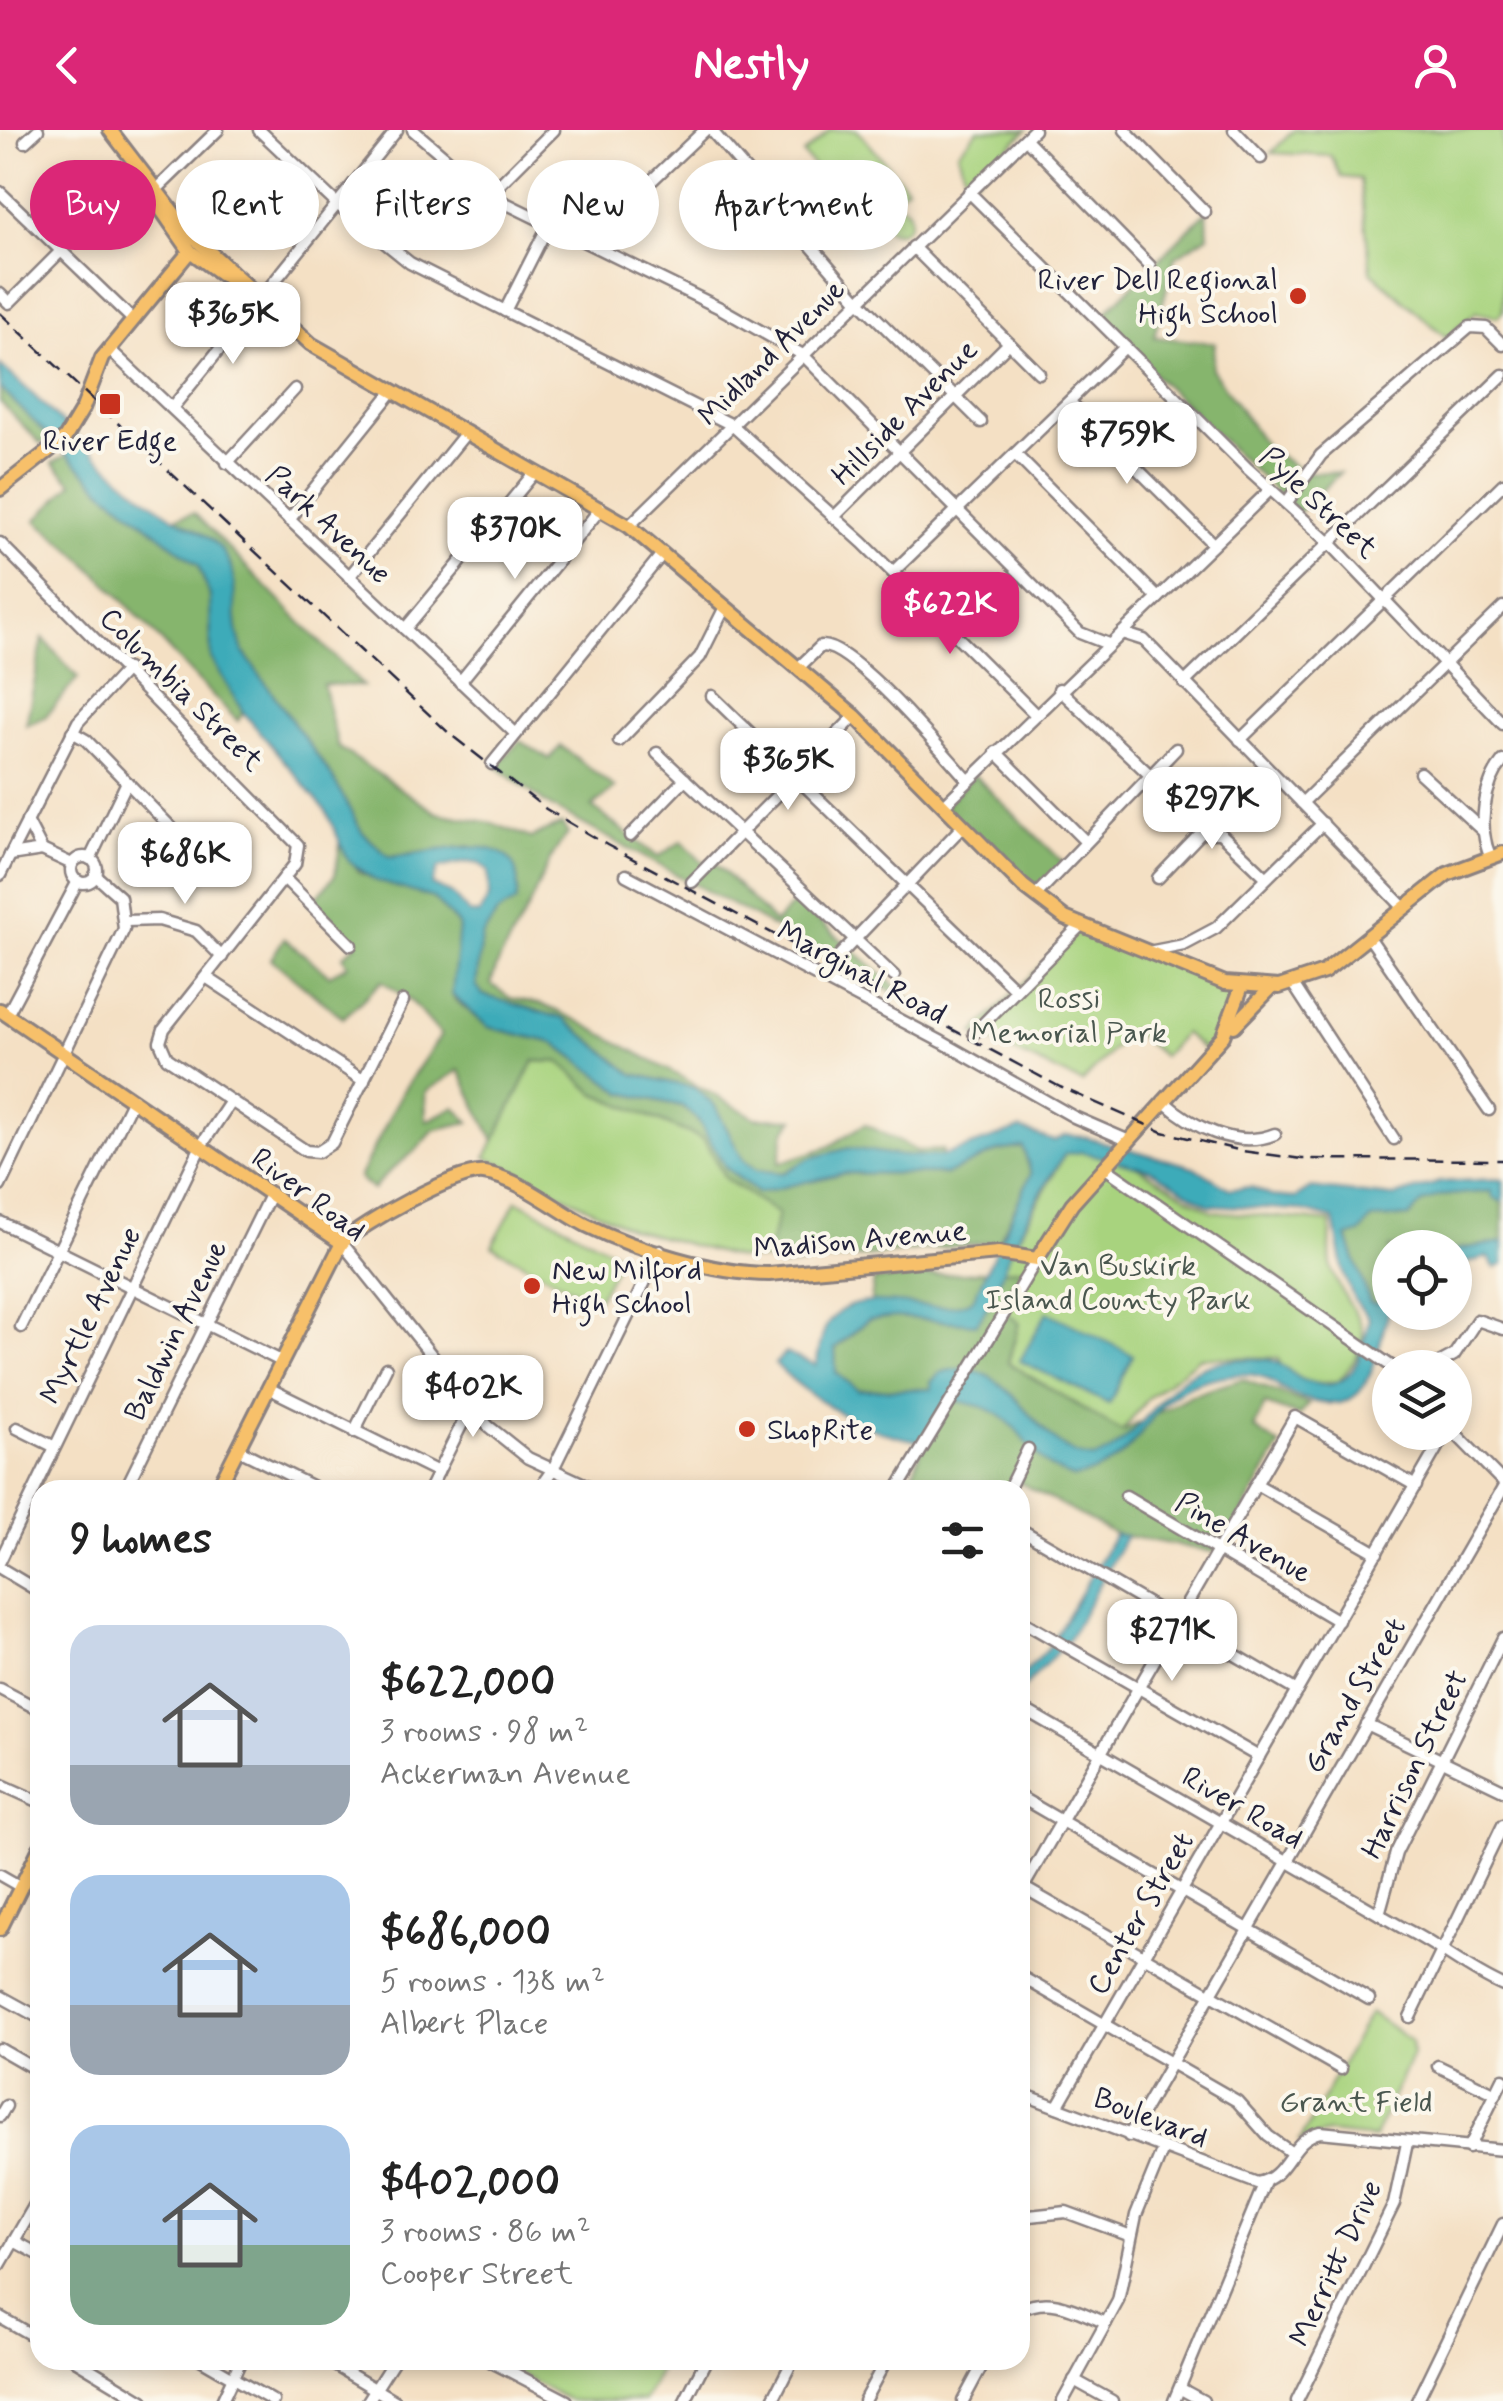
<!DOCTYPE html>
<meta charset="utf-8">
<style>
:root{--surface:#fff;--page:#f6f6f6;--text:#222;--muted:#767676;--accent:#db2777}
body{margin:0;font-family:Mynerve,sans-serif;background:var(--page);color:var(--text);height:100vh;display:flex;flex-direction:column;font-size:38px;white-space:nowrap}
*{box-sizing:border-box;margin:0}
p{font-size:32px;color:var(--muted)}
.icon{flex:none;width:55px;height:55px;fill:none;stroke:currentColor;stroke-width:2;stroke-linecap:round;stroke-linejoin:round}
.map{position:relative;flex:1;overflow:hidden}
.details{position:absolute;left:30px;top:1350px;width:1000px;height:890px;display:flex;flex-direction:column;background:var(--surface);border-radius:30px;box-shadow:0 5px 15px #0003}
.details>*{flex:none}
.hud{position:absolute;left:30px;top:30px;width:1000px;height:90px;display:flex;gap:20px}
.controls{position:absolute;left:1372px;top:1100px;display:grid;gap:20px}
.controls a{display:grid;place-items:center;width:100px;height:100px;border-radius:50%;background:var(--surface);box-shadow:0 5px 15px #0003;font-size:50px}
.price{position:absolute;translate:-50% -85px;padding:0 22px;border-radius:20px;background:#fff;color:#222;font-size:32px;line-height:65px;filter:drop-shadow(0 2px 5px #0008)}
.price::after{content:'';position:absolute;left:50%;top:60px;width:30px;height:22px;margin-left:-15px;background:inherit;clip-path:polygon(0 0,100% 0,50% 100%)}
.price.on{background:var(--accent);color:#fff}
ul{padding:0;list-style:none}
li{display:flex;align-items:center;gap:30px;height:250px;padding:0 40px}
li span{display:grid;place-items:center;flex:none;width:280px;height:200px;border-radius:30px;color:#555}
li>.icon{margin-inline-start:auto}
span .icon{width:120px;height:120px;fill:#fffc;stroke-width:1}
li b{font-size:42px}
h2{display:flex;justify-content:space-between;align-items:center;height:120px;padding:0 40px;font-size:42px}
.tag{padding:0 35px;border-radius:45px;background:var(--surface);box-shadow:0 5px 15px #0003;font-size:35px;line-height:90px}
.tag.on{background:var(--accent);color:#fff}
header{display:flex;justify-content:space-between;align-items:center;height:130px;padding:0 40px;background:var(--accent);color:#fff;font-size:45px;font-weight:800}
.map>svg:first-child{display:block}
.green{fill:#a8d37e;stroke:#657a5c;stroke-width:2.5}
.forest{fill:#86b56d;stroke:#546c54;stroke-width:2.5}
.water{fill:#3cabb9;stroke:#2f667a;stroke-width:2.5;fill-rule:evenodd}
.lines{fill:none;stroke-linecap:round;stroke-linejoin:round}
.minor-casing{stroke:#8b8180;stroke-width:15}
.major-casing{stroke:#8b8180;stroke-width:18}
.minor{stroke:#fff;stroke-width:10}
.major{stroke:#f7c06b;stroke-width:12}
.rail{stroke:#22223b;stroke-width:2.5;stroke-dasharray:15 8;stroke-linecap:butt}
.poi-dot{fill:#c8321e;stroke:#fbf7ec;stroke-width:4}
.labels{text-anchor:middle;stroke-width:8;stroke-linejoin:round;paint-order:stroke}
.poi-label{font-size:30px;fill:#22223b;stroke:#fbf7ec;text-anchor:start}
.street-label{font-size:30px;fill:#22223b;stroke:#fbf7ec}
.park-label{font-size:30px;fill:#4a574f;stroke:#fbf7ec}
</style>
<header><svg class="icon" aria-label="back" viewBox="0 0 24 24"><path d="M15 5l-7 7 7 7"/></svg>Nestly<svg class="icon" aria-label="person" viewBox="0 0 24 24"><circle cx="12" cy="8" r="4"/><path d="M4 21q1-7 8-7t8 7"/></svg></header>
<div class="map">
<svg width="1503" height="2271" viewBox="0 0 1503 2271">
<rect width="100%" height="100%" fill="#fbf7ec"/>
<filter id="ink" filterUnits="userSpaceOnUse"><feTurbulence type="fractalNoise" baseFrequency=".01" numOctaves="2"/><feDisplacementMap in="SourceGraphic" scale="20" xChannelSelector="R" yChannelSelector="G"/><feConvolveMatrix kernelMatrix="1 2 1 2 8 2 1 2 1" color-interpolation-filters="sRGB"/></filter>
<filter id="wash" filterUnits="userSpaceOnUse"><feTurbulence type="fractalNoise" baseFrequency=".0048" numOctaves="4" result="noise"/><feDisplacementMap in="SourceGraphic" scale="40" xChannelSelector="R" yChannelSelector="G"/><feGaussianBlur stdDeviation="2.25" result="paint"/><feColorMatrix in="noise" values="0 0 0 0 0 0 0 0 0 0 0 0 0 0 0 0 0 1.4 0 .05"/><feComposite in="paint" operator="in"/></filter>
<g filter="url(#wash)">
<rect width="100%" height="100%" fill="#f4e0c4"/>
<g class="green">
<polygon points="830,0 857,0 907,57 865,94 803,24"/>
<polygon points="978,0 1027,0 972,52 963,41 958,22"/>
<polygon points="1294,0 1503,0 1503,181 1497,187 1476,182 1447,208 1371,142 1360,49 1341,47 1331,26 1271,23"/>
<circle cx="896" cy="88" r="14"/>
<polygon points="1081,795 1242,856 1208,923 1184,903 1163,926 1131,900 1082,953 974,903"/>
<polygon points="534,931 560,932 594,963 703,1009 726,1049 779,1084 766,1130 738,1128 632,1099 486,1027"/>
<path d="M 1083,1018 L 1129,1032 L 1212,1081 L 1331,1092 C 1331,1107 1328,1126 1332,1140 C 1351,1192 1387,1195 1339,1251 L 1301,1256 L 1283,1241 L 1278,1228 L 1200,1227 L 1148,1268 L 1122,1302 L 867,1191 L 1004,1133 L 1065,1024 Z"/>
<polygon points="517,1070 621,1126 596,1172 492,1116"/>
<polygon points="1370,1882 1411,1911 1412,1925 1374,2008 1328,2003 1300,2011"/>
<polygon points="491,2230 665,2230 644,2271 571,2271"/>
</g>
<g class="forest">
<polygon points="1207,81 1208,106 1175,127 1154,207 1215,213 1212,239 1267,318 1304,342 1340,343 1298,383 1125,217 1102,186"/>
<polygon points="0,258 7,263 51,307 41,314 0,272"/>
<path d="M 68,324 L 104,361 L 198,435 L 210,466 L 211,527 L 243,582 L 238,591 C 168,525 112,448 36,390 L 73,353 L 53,333 Z"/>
<path d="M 194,383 L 363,556 L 323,554 L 338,617 L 437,683 L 492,693 L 531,708 L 562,694 L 568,704 C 548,726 539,756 526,782 C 513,807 498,827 491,854 L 510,868 L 541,874 L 579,891 L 756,988 L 794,989 L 785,1001 L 779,1033 L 828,1017 L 865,994 L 917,1021 L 943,1020 L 942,1026 L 811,1028 L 784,1043 L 756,1040 L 743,1031 L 715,976 L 695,958 L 633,944 L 564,889 L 483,865 L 476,855 L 482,806 L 497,783 L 516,772 L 470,716 L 388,727 L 362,702 L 333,648 L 244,523 L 237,508 L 231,435 L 174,388 Z"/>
<polygon points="43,508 78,548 45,587 26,595"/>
<polygon points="520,611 549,629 561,616 615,658 592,677 658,727 682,711 702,732 713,731 775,793 796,771 919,876 548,675 496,636"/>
<polygon points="974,645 1065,734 1035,766 943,676"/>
<path d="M 340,714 L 360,743 L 433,768 L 459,796 L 454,869 L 488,897 L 555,913 L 623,963 L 681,976 L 698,990 L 726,1038 L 757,1063 L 844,1043 L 947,1044 L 998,1021 L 1023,1017 L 1031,1044 L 999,1111 L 777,1137 L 766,1130 L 778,1084 L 726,1049 L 703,1009 L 594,963 L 560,932 L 534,931 L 494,1011 L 459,940 L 425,962 L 426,991 L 455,977 L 469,992 L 433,1000 C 416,1027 392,1033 373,1060 L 359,1048 L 402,962 L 441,905 L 413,873 L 382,851 L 343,888 L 271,829 L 284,808 L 329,845 L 348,835 L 343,826 L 356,814 L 312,773 L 335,745 Z"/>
<polygon points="1491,1061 1503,1072 1503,1112 1455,1120 1390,1118 1390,1158 1378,1174 1370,1172 1347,1107 1360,1102 1371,1089 1409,1087 1421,1073 1438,1066"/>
<polygon points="1028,1138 1003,1180 1019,1193 1008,1233 1122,1302 1189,1266 1242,1249 1309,1274 1299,1286 1265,1274 1254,1298 1280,1316 1220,1423 1115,1404 1013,1349 1007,1360 906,1360 925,1312 932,1259 858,1260 836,1243 835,1219 868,1190 874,1150"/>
</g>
<g class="water">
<path d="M 0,235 C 58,284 107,344 172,386 C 193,400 219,407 230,434 C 239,458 230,493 244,523 L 333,648 L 362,702 L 389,727 C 434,725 532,688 516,772 L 497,783 L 482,806 L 476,855 L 483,865 L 564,889 L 633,944 L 695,958 L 715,976 L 743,1030 L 756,1040 L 784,1043 L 810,1028 L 849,1018 L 903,1026 L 942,1026 L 1020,999 L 1054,1011 L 1066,1005 L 1084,1007 L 1194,1037 L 1230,1059 L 1251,1057 L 1271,1066 L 1295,1068 L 1311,1058 L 1393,1067 L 1440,1052 L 1497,1049 L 1503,1050 L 1503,1072 L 1493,1068 L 1491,1061 L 1439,1066 L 1422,1073 L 1409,1087 L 1371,1089 L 1360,1103 L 1347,1107 L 1370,1172 L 1378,1174 L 1390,1158 C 1390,1182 1383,1202 1377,1225 C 1363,1280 1333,1283 1285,1261 C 1276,1257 1269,1248 1259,1246 C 1240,1241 1209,1248 1191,1255 C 1139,1278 1148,1331 1074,1348 C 1014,1330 1031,1274 947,1271 L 925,1312 C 865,1303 819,1276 775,1234 L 785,1223 L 816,1235 C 819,1224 820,1208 826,1197 C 855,1145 932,1194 973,1169 L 1031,1044 L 1023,1017 L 998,1021 L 947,1044 L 844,1043 L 758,1063 L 726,1038 L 698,990 L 682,976 L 623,963 L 555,913 L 488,897 L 452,865 L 459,796 L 433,768 L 374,750 L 348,730 L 326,681 L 243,582 L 211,528 L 210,466 L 198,435 L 104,361 L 0,258 ZM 466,732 L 480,734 L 488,741 L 489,767 L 479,784 L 469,783 L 451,763 L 432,755 L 438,738 ZM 1082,1022 L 1151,1040 L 1209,1075 L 1298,1080 L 1334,1089 L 1344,1145 L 1354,1169 L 1369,1189 C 1363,1224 1353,1268 1306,1251 C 1294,1247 1286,1235 1273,1231 C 1258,1226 1220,1230 1205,1236 C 1158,1252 1140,1316 1093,1328 C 1035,1326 1012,1217 940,1243 L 931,1252 L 932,1259 L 858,1260 L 836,1243 L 835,1218 L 868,1190 L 896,1187 L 976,1194 C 996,1168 1002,1137 1017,1108 C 1031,1079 1047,1051 1065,1024 Z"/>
<polygon points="1503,1112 1503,1135 1495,1138 1488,1127 1455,1136 1455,1120"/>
<polygon points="1047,1182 1133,1225 1109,1274 1020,1231"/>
<polygon points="1115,1404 1126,1406 1069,1509 1020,1562 1020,1547 1049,1517"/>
</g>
</g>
<g filter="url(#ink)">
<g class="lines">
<g class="minor-casing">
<g id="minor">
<polyline points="259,0 337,74 410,133 732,295 863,413 1035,584"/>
<polyline points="413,0 489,65 720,178 803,225 1080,503 1108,514"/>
<polyline points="711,0 858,170 981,292"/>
<polyline points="1125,0 1205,82"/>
<polyline points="1234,0 1261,28"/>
<polyline points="1026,9 1150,136"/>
<polyline points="25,12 38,0"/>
<polyline points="156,60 218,0"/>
<polyline points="0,62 133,190"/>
<polyline points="969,62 1248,339 1330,413 1503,594"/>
<polyline points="489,65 554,0"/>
<polyline points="587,112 705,0"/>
<polyline points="913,117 1039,243"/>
<polyline points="0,164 9,173 60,122"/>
<polyline points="505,181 549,94"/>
<polyline points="109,219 516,604"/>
<polyline points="1070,272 1212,413"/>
<polyline points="172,278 397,0"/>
<polyline points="1016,325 1158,468"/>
<polyline points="227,333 295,259"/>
<polyline points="1287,372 1321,325 1470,197 1486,198 1503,215"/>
<polyline points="834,387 1009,213"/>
<polyline points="289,390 392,262"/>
<polyline points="629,396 1034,0"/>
<polyline points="0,413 298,715 295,734 164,899 160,912 167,928 306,1021 318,1022 332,1013 403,871"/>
<polyline points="893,442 1125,217"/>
<polyline points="349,447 465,304"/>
<polyline points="405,499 535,342"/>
<polyline points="1122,503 1144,510 1404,778"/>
<path d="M 798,538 L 821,516 C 852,513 944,624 968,650"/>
<polyline points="460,552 601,378"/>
<polyline points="1184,553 1503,245"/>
<polyline points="1059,559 1150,645"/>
<polyline points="712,566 1016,860"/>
<polyline points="72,602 86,610 194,721"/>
<polyline points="1240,610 1503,354"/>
<polyline points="619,611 700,527 725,477"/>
<polyline points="996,622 1086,712"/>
<polyline points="657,623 894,846"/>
<polyline points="492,634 663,423"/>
<polyline points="1420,643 1483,701"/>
<polyline points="1302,673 1503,477"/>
<polyline points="943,676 1271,359"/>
<polyline points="630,706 685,649"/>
<polyline points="42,720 72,734"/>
<polyline points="10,725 42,720 27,691"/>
<path d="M 1490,726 C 1478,698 1483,655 1503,631"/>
<circle cx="84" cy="740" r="13"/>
<polyline points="90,729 127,652"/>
<polyline points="0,745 78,592 127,539"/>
<polyline points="626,745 942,912 1074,987 1127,1010"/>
<polyline points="284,748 351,815"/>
<polyline points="1158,748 1201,703 1220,703 1266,747"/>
<polyline points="692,752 855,586"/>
<polyline points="1035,766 1176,619"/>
<polyline points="126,791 159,790 196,801 222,827"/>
<polyline points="1369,807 1489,980"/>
<polyline points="1148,822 1184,815 1216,798 1323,693"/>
<polyline points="836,829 963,696"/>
<polyline points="206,847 364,951"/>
<polyline points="1293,854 1394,1009"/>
<polyline points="7,885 78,751"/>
<polyline points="974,903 1081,795"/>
<path d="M 1163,971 C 1191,996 1236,1020 1275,1004"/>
<polyline points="1104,1037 1394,1238"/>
<polyline points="0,1056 124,799 120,767 95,745"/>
<polyline points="0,1092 281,1231"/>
<polyline points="342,1113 488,1296 528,1328 597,1360"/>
<polyline points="21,1197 133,969"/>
<polyline points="1430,1238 1454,1225 1477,1190 1503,1199"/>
<polyline points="268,1258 438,1342"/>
<polyline points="17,1298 53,1316"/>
<polyline points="354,1302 386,1238"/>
<polyline points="1454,1302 1503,1352"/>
<polyline points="237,1319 319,1360"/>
<polyline points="1256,1354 1377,1423"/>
<polyline points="125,1360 271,1063"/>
<polyline points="429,1360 471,1276"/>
<polyline points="538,1360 553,1339 660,1121"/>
<polyline points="897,1360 1037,1129"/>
<polyline points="1008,1360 1028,1319"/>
<polyline points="1126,1366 1338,1491"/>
<polyline points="1020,1399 1297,1561"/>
<polyline points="0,1431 201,1016 231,971"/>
<polyline points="0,1438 40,1462"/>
<polyline points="1020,1490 1259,1627"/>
<polyline points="0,1559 40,1580"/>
<path d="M 1020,1577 L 1403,1798 C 1440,1816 1465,1839 1503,1856"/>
<polyline points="1366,1594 1503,1660"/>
<polyline points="0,1654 40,1672"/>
<polyline points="1020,1667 1369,1869"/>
<polyline points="0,1745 21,1757"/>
<polyline points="1021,1756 1341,1939"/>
<polyline points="1020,1763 1295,1287 1416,1356"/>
<polyline points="1379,1784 1396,1723 1503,1508"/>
<polyline points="1020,1846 1237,1971 1268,2006 1292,2023"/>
<polyline points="0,1866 40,1888"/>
<polyline points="1410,1887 1503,1695"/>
<polyline points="0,1919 40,1942"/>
<polyline points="1438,1936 1496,1964"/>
<path d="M 1020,1963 L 1257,2053 C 1289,2048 1289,2009 1320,2002 L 1503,2020"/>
<polyline points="1057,1977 1446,1302"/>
<polyline points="0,1986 6,1976"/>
<polyline points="1129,2006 1503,1358"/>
<polyline points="1469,2018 1503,1949"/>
<polyline points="1020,2087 1066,2082 1131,2106"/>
<polyline points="14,2111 40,2125"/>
<polyline points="0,2135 40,2066"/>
<path d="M 1020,2180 C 1051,2164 1077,2181 1106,2193"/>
<polyline points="0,2187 40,2210"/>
<polyline points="75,2230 143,2271"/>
<polyline points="202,2230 273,2271"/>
<polyline points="326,2230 395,2271"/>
<polyline points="488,2230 567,2271"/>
<polyline points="1074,2250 1112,2271"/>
<polyline points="1181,2259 1203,2271"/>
<polyline points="222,2271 241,2230"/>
<polyline points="368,2271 394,2230"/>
<polyline points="685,2271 706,2230"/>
<polyline points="772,2271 793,2230"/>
<polyline points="864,2271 886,2230"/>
<polyline points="963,2271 985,2230"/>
<polyline points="1063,2271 1118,2171 1136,2085 1163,2019"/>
<polyline points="1174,2271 1265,2052"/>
<polyline points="1297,2271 1394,2074 1407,2013"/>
<polyline points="1417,2271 1503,2094"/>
</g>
</g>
<g class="major-casing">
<g id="major">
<polyline points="110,0 189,103 311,214 629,396 855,586 1023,756 1065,788 1225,853 1279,857 1324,842 1447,744 1503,723"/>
<polyline points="138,46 190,121 253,167"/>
<polyline points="0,359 65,308 83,278 102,228 190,121"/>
<polyline points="0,880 342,1113"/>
<polyline points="1234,896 1271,858"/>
<path d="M 217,1360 L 342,1113 C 361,1094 459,1039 484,1043 C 519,1048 555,1079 586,1095 C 635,1119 714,1144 769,1144 L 998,1123 L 1037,1129 L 1072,1074 L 1223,906 L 1242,856"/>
<polyline points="0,1799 40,1718"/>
</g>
</g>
<use href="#minor" class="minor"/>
<use href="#major" class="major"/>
<polyline class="rail" points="0,183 450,604 546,679 607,715 1060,957 1163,1002 1242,1021 1302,1029 1503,1030"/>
</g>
</g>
<g class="poi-dot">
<circle cx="1298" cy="166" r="10"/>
<rect x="98" y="262" width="24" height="24" rx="5"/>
<circle cx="532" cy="1156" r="10"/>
<circle cx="747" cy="1299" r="10"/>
</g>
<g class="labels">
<g class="poi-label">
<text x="1278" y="159" text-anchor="end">River Dell Regional<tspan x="1278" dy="34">High School</tspan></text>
<text x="110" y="320" text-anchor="middle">River Edge</text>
<text x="552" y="1149">New Milford<tspan x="552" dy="34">High School</tspan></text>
<text x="767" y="1309">ShopRite</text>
</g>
<g class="street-label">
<text transform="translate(771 222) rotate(-45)" y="10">Midland Avenue</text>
<text transform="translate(904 282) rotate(-45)" y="10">Hillside Avenue</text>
<text transform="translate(1319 372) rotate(43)" y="10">Pyle Street</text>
<text transform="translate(329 394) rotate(43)" y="10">Park Avenue</text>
<text transform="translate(182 559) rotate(45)" y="10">Columbia Street</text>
<text transform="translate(862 842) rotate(28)" y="10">Marginal Road</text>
<text transform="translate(309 1064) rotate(37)" y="10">River Road</text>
<text transform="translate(860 1109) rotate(-5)" y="10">Madison Avenue</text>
<text transform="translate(90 1185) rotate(-64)" y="10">Myrtle Avenue</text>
<text transform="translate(175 1200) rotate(-64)" y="10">Baldwin Avenue</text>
<text transform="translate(1244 1407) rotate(30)" y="10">Pine Avenue</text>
<text transform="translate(1354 1565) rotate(-60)" y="10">Grand Street</text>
<text transform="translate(1414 1634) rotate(-64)" y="10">Harrison Street</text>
<text transform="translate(1243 1677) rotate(30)" y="10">River Road</text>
<text transform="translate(1140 1783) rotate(-60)" y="10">Center Street</text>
<text transform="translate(1151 1987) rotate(21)" y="10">Boulevard</text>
<text transform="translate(1335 2133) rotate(-65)" y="10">Merritt Drive</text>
</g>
<g class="park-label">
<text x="1069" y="878">Rossi<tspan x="1069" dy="34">Memorial Park</tspan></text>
<text x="1118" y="1145">Van Buskirk<tspan x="1118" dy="34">Island County Park</tspan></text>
<text x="1356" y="1981">Grant Field</text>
</g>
</g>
</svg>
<div class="controls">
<a><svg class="icon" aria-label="locate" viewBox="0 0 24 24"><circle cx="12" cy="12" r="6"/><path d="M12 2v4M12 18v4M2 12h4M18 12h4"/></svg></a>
<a><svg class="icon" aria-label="layers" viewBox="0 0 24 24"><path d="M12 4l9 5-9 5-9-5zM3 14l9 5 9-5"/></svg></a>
</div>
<b class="price" style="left:233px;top:237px">$365K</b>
<b class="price" style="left:1127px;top:357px">$759K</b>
<b class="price" style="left:515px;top:452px">$370K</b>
<b class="price on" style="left:950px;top:527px">$622K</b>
<b class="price" style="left:788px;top:683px">$365K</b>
<b class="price" style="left:1212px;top:722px">$297K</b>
<b class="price" style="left:185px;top:777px">$686K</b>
<b class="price" style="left:473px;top:1310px">$402K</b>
<b class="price" style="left:1172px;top:1554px">$271K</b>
<div class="hud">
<a class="tag on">Buy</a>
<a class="tag">Rent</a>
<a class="tag">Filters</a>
<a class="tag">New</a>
<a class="tag">Apartment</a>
</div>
<section class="details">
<h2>9 homes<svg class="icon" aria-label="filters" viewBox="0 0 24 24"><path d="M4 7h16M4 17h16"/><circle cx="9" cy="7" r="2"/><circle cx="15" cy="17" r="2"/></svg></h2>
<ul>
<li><span style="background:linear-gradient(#c9d6e8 70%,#9aa5b1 0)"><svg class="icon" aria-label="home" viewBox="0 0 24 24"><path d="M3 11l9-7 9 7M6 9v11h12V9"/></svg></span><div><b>$622,000</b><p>3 rooms · 98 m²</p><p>Ackerman Avenue</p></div></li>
<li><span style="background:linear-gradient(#a9c7e8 65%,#9aa5b1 0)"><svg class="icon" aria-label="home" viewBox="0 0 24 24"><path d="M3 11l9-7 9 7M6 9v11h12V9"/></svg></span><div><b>$686,000</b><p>5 rooms · 138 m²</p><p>Albert Place</p></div></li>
<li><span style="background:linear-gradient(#a9c7e8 60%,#7fa58c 0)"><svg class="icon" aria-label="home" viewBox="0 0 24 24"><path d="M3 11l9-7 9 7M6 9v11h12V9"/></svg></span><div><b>$402,000</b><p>3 rooms · 86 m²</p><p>Cooper Street</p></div></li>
</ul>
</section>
</div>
